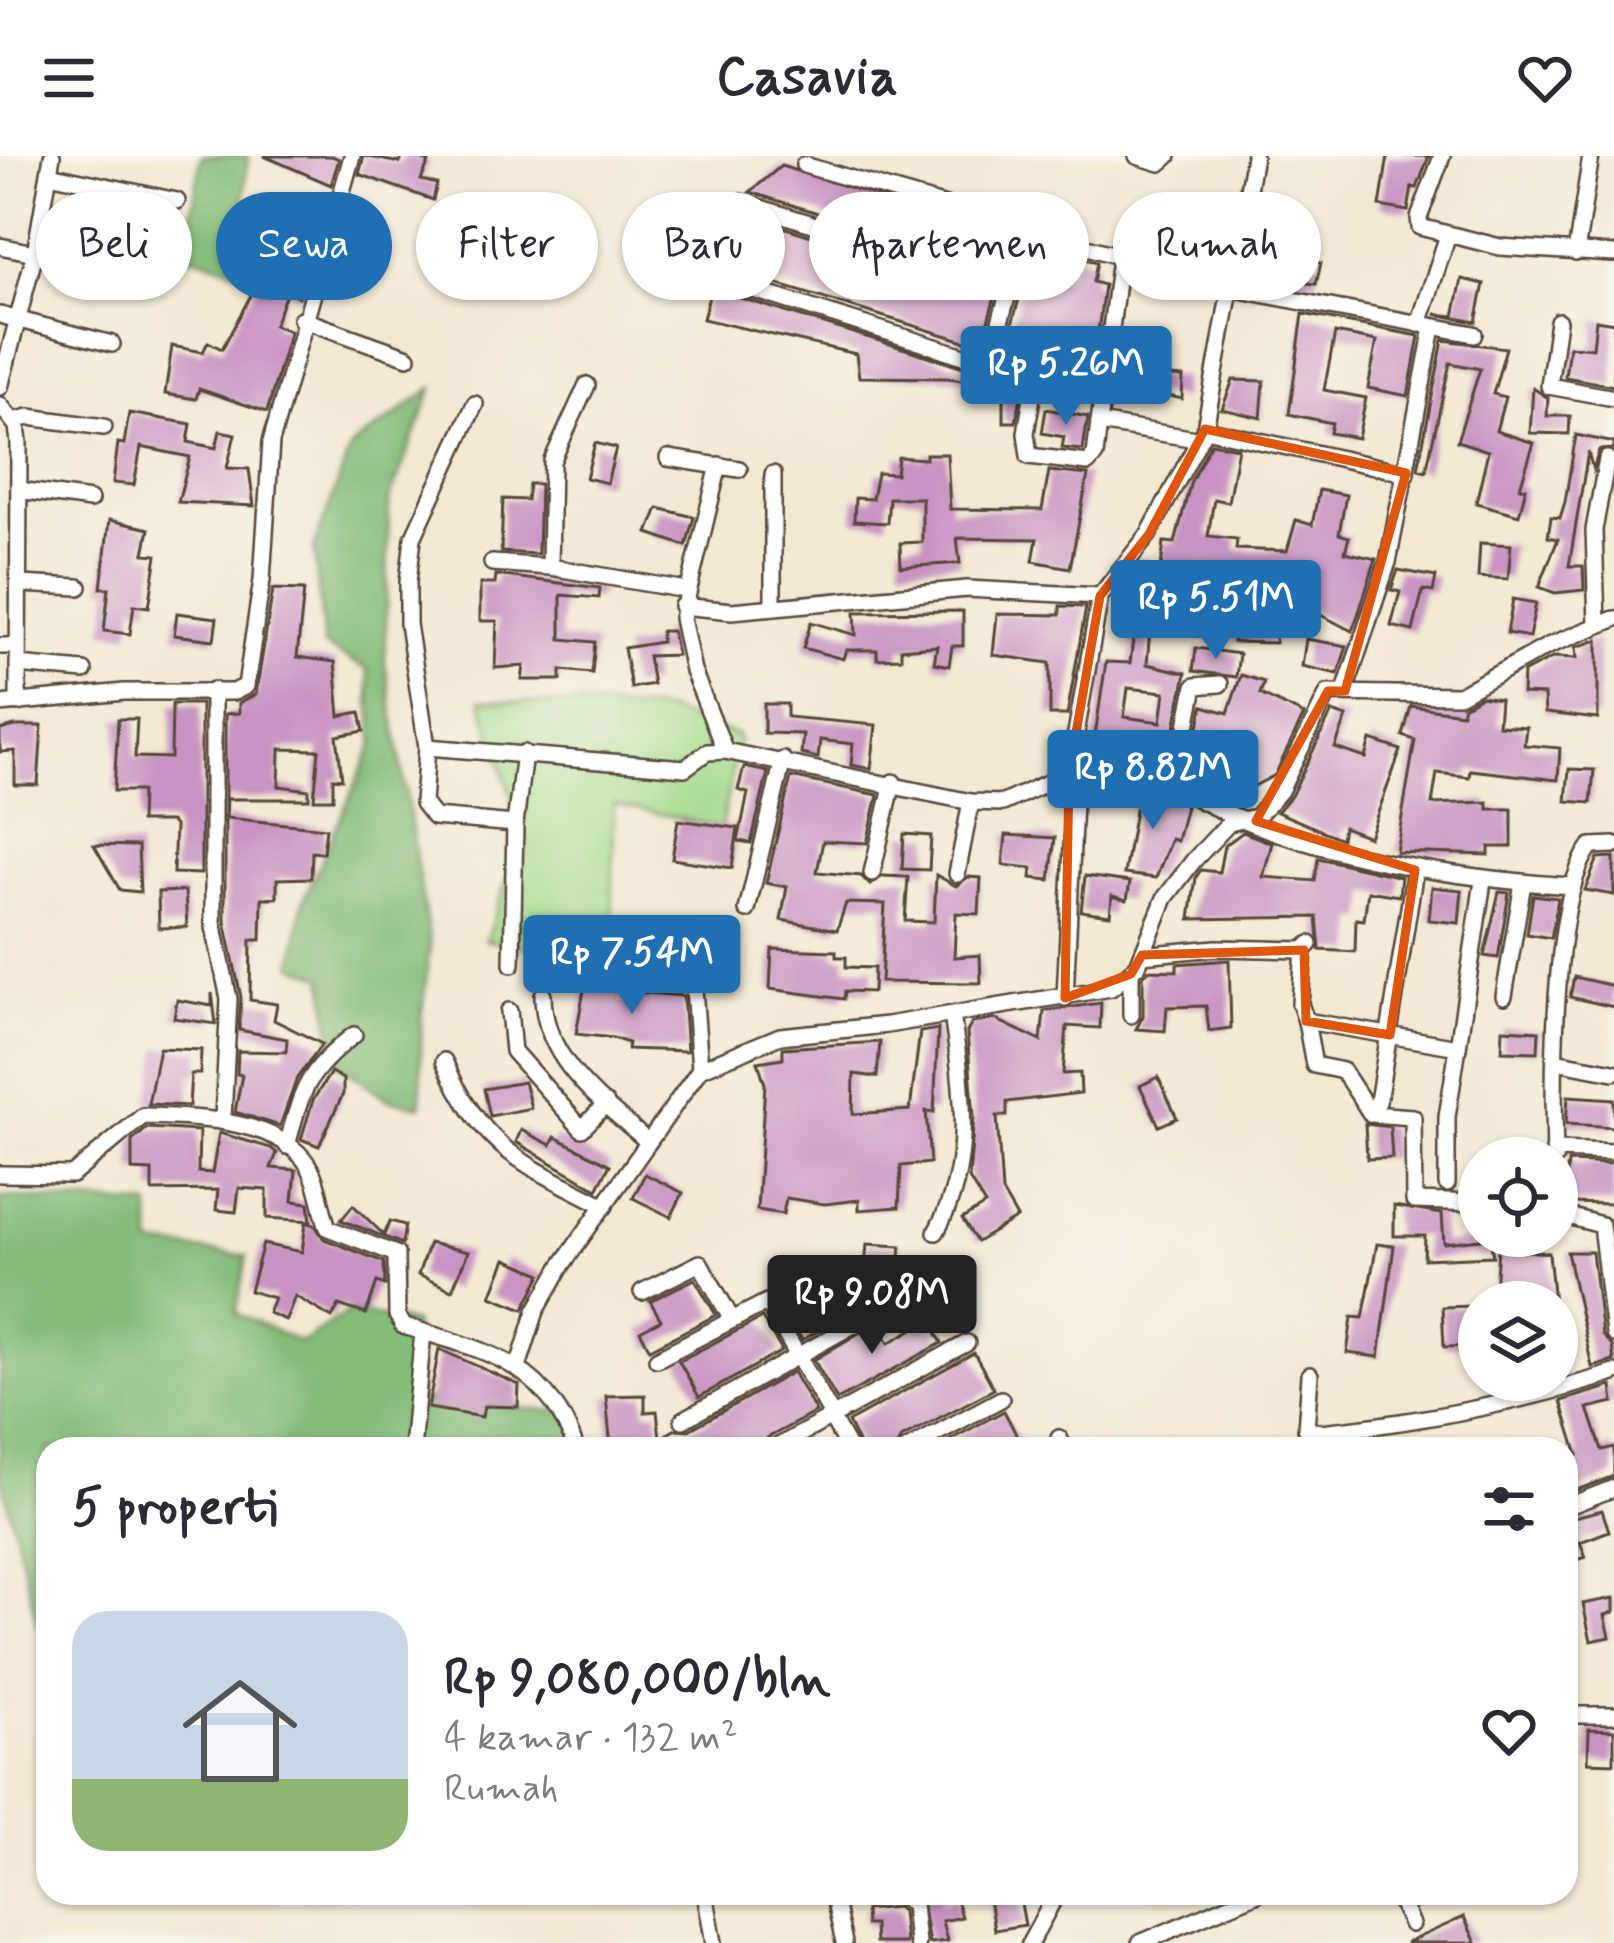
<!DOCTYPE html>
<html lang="id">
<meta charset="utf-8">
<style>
:root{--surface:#fff;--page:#f7f7f7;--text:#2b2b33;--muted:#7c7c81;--accent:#1f6fb2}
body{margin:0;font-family:Mynerve,sans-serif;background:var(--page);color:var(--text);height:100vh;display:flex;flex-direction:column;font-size:45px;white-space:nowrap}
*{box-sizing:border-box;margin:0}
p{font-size:39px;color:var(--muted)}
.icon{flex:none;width:66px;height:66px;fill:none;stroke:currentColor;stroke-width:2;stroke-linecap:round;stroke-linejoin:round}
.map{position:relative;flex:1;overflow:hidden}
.panel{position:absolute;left:36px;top:1281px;width:1542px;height:468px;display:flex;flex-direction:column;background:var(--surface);border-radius:36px;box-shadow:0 3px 9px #0004}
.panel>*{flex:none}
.top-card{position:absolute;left:36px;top:36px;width:1542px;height:108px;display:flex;gap:24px}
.controls{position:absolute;left:1458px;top:981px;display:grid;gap:24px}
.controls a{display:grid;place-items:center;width:120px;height:120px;border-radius:50%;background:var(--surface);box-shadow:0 3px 9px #0004;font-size:60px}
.price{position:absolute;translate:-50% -102px;padding:0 27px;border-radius:12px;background:var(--accent);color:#fff;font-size:39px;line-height:78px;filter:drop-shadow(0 3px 6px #0008)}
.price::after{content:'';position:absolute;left:50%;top:72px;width:36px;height:27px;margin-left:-18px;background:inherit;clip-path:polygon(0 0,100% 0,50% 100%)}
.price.selected{background:#222;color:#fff}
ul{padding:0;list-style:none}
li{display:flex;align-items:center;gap:36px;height:300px;padding:0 36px}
li span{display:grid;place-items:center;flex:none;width:336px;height:240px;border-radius:36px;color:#555}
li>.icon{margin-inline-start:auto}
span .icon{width:144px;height:144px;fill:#fffc;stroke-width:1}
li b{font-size:51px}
h2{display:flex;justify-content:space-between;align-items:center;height:144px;padding:0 36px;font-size:51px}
.pill{padding:0 42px;border-radius:54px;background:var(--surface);box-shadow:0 3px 9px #0004;font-size:42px;line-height:108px}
.pill.selected{background:var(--accent);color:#fff}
header{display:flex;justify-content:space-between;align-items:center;height:156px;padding:0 36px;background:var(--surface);font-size:54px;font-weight:800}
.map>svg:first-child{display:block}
.green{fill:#a5dc8e;stroke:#708356;stroke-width:3}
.forest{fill:#84bc79;stroke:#60734c;stroke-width:3}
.building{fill:#c994c3;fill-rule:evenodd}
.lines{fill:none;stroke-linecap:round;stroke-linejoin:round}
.street-casing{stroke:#574739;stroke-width:20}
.street{stroke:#fff;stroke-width:15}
.marked{fill:none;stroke:#df570d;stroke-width:9;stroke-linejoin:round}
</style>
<header><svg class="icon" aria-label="menu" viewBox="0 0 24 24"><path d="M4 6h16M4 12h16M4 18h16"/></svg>Casavia<svg class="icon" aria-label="heart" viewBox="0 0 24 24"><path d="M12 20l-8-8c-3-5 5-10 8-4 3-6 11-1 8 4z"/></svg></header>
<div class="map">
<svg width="1614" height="1787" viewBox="0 0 1614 1787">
<rect width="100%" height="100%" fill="#f7f3e8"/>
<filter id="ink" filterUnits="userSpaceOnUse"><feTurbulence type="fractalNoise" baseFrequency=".00833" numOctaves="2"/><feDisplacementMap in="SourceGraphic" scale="24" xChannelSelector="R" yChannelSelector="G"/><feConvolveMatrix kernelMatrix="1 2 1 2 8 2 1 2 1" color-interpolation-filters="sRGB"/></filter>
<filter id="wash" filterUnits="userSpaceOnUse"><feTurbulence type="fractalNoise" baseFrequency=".004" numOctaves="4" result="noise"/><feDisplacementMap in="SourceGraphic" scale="48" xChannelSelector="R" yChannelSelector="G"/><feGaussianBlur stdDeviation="2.7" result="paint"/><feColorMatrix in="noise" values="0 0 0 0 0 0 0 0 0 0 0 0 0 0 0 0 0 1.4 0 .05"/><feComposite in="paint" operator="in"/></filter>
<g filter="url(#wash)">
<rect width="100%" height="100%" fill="#f3e9d3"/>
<polygon class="green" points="481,544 664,554 739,580 721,671 614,648 612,808 486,784 523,677"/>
<g class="forest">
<polygon points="201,0 248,0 237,114 186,98"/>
<polygon points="433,232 389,344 385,507 430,790 421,864 421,950 387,943 335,905 324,821 293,809 303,745 374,588 368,514 324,490 314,392 351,291"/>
<polygon points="0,1041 150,1050 152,1089 247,1100 236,1157 301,1187 349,1155 413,1167 420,1243 577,1257 585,1293 48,1293 48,1472 38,1471 0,1316"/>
</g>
<g id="blocks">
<g class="building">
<polygon points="264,0 332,0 339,3 331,29"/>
<polygon points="364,0 400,7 403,0 414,0 429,6 421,24 437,28 433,44 359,18"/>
<polygon points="1388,0 1429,0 1417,32 1412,31 1408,55 1380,50"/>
<polygon points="781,10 1014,83 1002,114 750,36"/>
<polygon points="730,50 737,57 996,137 981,190 717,110 719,101 701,91 710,67"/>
<polygon points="1164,67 1195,74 1190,97 1158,90"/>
<polygon points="281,83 312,97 299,141 287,135 274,169 290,175 267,256 199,233 196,243 165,238 172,190 203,196 208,186 222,193"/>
<polygon points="1251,96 1321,107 1316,128 1247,120"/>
<polygon points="1078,101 1097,106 1093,126 1104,129 1095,200 1079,198 1081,188 1052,184 1044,177 1033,180 1016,266 1004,266 1004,230 948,222 859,221 856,198 703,163 711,133 983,217 1003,201 1027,114 1066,120"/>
<polygon points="1462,123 1484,128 1476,166 1435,158 1454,160"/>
<polygon points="1303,158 1419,180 1408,240 1368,232 1377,185 1335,177 1324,234 1366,242 1358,282 1330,277 1332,267 1289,258"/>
<polygon points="1596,164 1614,167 1614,230 1565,221 1569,190 1593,192"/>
<polygon points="1443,184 1506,192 1493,238 1505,241 1496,275 1534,287 1520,331 1526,332 1519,359 1476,347 1488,295 1457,285 1480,213 1450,207 1426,315 1418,313"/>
<polygon points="1119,205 1135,209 1134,218 1183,221 1182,243 1116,228"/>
<polygon points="1233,224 1264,225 1261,262 1222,253"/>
<polygon points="1533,232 1548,242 1547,260 1570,260 1569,278 1530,277"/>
<polygon points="1046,253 1088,261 1083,294 1062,292 1064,281 1042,277"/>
<polygon points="129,257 191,268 188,286 216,292 220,275 235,278 227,312 249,313 254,350 178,346 190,301 141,291 134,329 113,327 118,287 124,288"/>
<polygon points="1576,279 1614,287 1614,293 1599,294 1593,314 1588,296 1569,410 1583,410 1584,434 1555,437 1539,431 1558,383 1548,381 1551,361 1560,362 1565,346"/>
<polygon points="595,287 616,292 607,327 586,322"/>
<path d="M 1211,287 L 1238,292 L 1228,346 L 1214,343 L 1208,380 L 1237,383 L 1236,393 L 1287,395 L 1296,364 L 1312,369 L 1319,334 L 1346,339 L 1339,378 L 1349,381 L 1345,396 L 1376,403 L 1358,459 L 1352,475 L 1309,453 L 1279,446 L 1275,487 L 1233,486 L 1238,451 L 1244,452 L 1245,417 L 1180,410 L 1170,465 L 1151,462 L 1147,508 L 1186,517 L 1170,596 L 1166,602 L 1153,601 L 1152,606 L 1092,600 L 1106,506 L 1130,507 L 1143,409 L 1161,412 L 1164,386 L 1175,387 L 1191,325 ZM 1128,532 L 1165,536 L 1161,566 L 1124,561 Z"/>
<polygon points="926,298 947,298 950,353 1042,354 1049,315 1088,319 1070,412 1033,405 1037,383 957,382 960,407 901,411 900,387 922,386 922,342 889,342 887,367 854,365 855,342 872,343 877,317 896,318 898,301 926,303"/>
<polygon points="529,328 540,328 538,398 501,396 503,343 527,344"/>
<polygon points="658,352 694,361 686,390 648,377"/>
<polygon points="109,364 149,373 144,398 157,399 149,451 134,449 130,478 104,475 109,432 101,432"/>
<polygon points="1480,387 1511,389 1508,423 1478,421"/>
<polygon points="1398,414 1436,421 1433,436 1423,434 1413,475 1391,470 1400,436 1391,434"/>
<polygon points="496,419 600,432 599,442 561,439 561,483 595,486 592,517 561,514 561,524 522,524 524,510 495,512 497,465 480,465 480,428 495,428"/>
<polygon points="273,433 304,434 297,501 335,506 340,560 360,556 364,575 337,580 342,623 333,622 333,643 314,643 319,594 280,593 279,630 309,634 309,643 227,643 226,662 326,672 323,697 312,696 311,722 277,723 277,742 262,742 261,784 251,784 250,844 277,848 274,864 322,888 297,922 280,970 235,956 242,919 237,918 238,895 286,896 287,883 239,874 241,841 225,765 225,558 239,557 239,547 256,538"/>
<polygon points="1513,443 1536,447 1529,481 1507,477"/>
<polygon points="1060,450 1086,451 1067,559 1050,559 1050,507 993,499 997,458 1060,459"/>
<polygon points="963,455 963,490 952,490 949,510 934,507 937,490 901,493 901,502 877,503 877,494 846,494 843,503 803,492 811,466 856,479 855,456"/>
<polygon points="177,457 217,462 214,484 174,479"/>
<polygon points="661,475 672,475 677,499 648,500 653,528 631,532 624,492 661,486"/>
<polygon points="1306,483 1347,490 1338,518 1302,510"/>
<polygon points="1598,484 1598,563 1545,557 1544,539 1522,538 1523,517 1554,501 1577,502 1576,491"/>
<polygon points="1196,492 1239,498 1236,521 1193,515"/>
<polygon points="1241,519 1264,526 1260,538 1304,559 1275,619 1243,636 1193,620 1197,606 1192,606 1203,550 1228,557"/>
<polygon points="1481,540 1500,543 1498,569 1526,571 1524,589 1560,592 1558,624 1470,614 1469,621 1437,617 1432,648 1488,646 1488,653 1512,653 1512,691 1489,691 1489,699 1396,696 1415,584 1403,580 1411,550 1462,557 1463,550"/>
<polygon points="172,548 201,548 201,718 173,717 175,671 171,666 140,666 141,635 114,635 118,563 137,563 135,601 171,602"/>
<polygon points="764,548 787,548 787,561 876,569 871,613 851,609 853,588 820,584 818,602 801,598 803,578 764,577"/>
<polygon points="1332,556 1347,561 1335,592 1366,602 1371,584 1401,594 1369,681 1343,671 1341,683 1277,656 1291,640"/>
<polygon points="15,570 42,570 38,629 15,629 15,595 0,596 0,574"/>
<polygon points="744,611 768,616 751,687 738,685 748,637 738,634"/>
<polygon points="1569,613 1594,614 1591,647 1566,645"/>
<polygon points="791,621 878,639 867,687 823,685 817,716 861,720 870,729 883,720 908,721 905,765 934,766 936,719 956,730 968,721 981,722 979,758 956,757 954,801 980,799 981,827 881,826 885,748 846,747 837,774 781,764 787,731 766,727"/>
<polygon points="1152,631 1186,650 1177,685 1171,683 1156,722 1124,718 1139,632"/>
<polygon points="678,664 738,672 732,712 672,703"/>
<polygon points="1243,676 1272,687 1263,721 1315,725 1318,702 1401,721 1399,740 1368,735 1364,764 1356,763 1355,796 1320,794 1317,761 1190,763 1196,721 1201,714 1219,716 1224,690"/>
<polygon points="904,678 931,680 929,714 902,713"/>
<polygon points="1006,679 1055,682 1050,724 1031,722 1032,712 1003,709"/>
<polygon points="94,689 138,690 140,736 120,734"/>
<polygon points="1614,701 1614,739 1585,734 1598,702"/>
<polygon points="1085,720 1130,726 1127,744 1112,740 1110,759 1081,755"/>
<polygon points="1432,731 1462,734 1459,767 1429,764"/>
<polygon points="185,735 187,771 159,772 158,736"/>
<polygon points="1499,736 1509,737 1498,802 1484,800"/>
<polygon points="1533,739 1558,742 1551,782 1527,778"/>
<polygon points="772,793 836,795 836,801 846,801 846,811 874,812 873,836 845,835 844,843 770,833"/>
<polygon points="1229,804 1231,872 1209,875 1206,850 1167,851 1165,875 1136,873 1143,860 1143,820 1149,814 1177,815 1177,808"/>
<polygon points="587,817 610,820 609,834 683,840 687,895 627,893 628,887 613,882 576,878"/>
<polygon points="1574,821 1614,830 1614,851 1570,841"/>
<polygon points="212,837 216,868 174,862 177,844 212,850"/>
<polygon points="1101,847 1100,872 1067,870 1063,918 1080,917 1081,937 1007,946 1007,960 997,960 1002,1036 1017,1062 977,1086 962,1063 985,1049 969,1023 974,960 967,876 972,867 995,863 1041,885 1044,855"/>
<polygon points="938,873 934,956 926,955 930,1007 901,1010 899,1051 859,1054 859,1044 825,1048 786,1042 783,1058 757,1054 765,928 758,906 783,902 783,892 880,886 877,921 854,918 853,958 910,954 920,876"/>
<polygon points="1503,873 1539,875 1538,896 1502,895"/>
<polygon points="159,892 201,894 200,918 191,918 189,950 148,948"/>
<polygon points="331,916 343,923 343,938 319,990 301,983 313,944"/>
<polygon points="1158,921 1177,962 1159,970 1140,930"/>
<polygon points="524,926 531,952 490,960 484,933"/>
<polygon points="1568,940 1614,943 1614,971 1566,968"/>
<polygon points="1365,968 1390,971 1392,1002 1367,1003"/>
<polygon points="147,972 199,975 198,1016 212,1017 219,977 271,992 277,997 271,1012 296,1014 293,1045 309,1047 311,1065 267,1062 267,1034 239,1032 236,1056 216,1054 218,1034 152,1035 152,1015 132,1014 132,985"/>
<polygon points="521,974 551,989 555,981 610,1009 597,1033 516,986"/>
<polygon points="1568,1006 1614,1008 1614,1048 1564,1047"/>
<polygon points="645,1018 683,1037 671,1061 633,1042"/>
<polygon points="353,1049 384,1079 390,1065 405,1069 402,1088 341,1064"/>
<polygon points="1394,1050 1442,1058 1444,1087 1490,1082 1493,1100 1424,1103 1425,1080 1394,1080"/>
<polygon points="306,1067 314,1068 324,1083 384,1106 385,1129 377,1126 366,1158 339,1149 332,1162 295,1140 286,1164 268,1157 274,1142 250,1135 263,1088 302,1096"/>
<polygon points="429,1087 468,1096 452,1134 418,1119"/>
<polygon points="867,1088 901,1090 899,1113 865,1110"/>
<polygon points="1377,1088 1394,1090 1379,1201 1347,1197 1352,1161 1363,1162"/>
<polygon points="1498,1093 1549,1097 1554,1146 1494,1146"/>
<polygon points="1567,1096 1592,1096 1602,1179 1612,1190 1614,1205 1592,1211"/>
<polygon points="506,1103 542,1118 524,1153 491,1140"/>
<polygon points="695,1123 716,1159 650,1193 640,1175 661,1164 650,1145"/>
<polygon points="791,1134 797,1144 805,1140 815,1157 832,1147 841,1162 802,1184 778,1141"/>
<polygon points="1475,1150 1476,1190 1444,1191 1442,1151"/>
<polygon points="762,1162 782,1195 699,1241 679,1205"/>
<polygon points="929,1164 942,1187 837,1244 814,1204 877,1166 889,1187"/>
<polygon points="439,1193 519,1229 518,1251 484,1250 482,1261 428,1252"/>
<polygon points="974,1197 994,1233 901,1282 895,1293 861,1293 848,1266"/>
<polygon points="793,1216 816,1256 767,1282 761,1293 611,1293 606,1240 645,1239 645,1256 657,1255 660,1282 676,1273 689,1274"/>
<polygon points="1612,1230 1614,1246 1588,1252 1602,1294 1614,1291 1614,1320 1566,1338 1566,1303 1578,1299 1561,1245"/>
<polygon points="1004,1255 1024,1293 933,1293"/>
<polygon points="1602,1354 1609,1375 1580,1386 1586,1401 1566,1408 1566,1363"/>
<polygon points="1614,1442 1614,1456 1605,1459 1610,1481 1591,1485 1583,1448"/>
<polygon points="1589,1573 1614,1574 1614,1607 1588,1606"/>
<polygon points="940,1737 942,1746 956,1743 961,1761 942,1765 947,1785 929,1787 921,1740"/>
<polygon points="988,1737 1019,1737 1025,1769 994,1774"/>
<polygon points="896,1751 902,1755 905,1787 875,1787 874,1769 866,1769 865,1754"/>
<polygon points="1464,1761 1476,1787 1406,1787"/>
</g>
</g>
</g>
<g filter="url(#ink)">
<use href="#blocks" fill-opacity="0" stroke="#574739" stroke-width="3"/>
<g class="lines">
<g class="street-casing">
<g id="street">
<polyline points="1137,0 1160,7 1168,0"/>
<polyline points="1442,0 1419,62 1420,71 1500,91 1614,98"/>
<polyline points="804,9 1229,132 1474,178"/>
<polyline points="49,18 177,45"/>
<polyline points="741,46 1010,129"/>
<polyline points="0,90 157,122"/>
<polyline points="1576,97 1591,0"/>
<polyline points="1120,102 1099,267 1196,283"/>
<polyline points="716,122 980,205 991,198 1017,106 1028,100 1065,101 1071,89"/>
<polyline points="0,159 112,188"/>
<polyline points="301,163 408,201"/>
<polyline points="1558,165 1549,230 1614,242"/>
<polyline points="1419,168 1448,79"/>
<polyline points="1041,188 1026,277 1029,300 1088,307 1095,299 1099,267"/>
<polyline points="0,231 35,97 52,0"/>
<polyline points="475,248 413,382 408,426 408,468 427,591 423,647 434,661 515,668"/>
<polyline points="0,249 17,270 19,287 18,547"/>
<polyline points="14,265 29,261 104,271"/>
<polyline points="1205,273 1406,317"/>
<polyline points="668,302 739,313"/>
<polyline points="719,309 682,462 693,515 725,595 971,646 1003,647 1069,617"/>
<polyline points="773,318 773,450"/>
<polyline points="19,334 90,344"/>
<polyline points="492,407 550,411 686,434"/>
<polyline points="550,411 552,305 587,229"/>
<polyline points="19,428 79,431"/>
<polyline points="682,450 732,455 967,433 1100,440"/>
<polyline points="1597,468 1594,374 1607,303"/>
<polyline points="0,490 18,490"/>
<polyline points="18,509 84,515"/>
<polyline points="213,534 213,766 229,843 223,962"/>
<polyline points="1345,535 1388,406 1433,171"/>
<polyline points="0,548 124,536 234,536 246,530 262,424 271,286 352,0"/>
<polyline points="427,591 685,612 707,596 725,595"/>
<path d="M 1162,622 C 1277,696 1436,721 1571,730"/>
<polyline points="1075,625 1170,618 1181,601 1195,530 1220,528"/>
<polyline points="872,717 893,626"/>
<polyline points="957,718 971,646"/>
<polyline points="747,754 783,604"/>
<polyline points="671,793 694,832 700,913"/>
<polyline points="1304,794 1300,848 1306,865 1458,891 1447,961 1447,1028"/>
<polyline points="1142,799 1216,792 1304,794 1310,788"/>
<polyline points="512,808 515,668 524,597"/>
<polyline points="1131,818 1131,859"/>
<path d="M 543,839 C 543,905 603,946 647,985"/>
<polyline points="1504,840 1523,727"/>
<polyline points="1065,842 1075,625 1069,617 1100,440 1149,378 1205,273 1254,0"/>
<polyline points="509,855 513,895 582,973 606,948"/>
<polyline points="1306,865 1314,909 1343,915 1371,958 1413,961 1414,1045 1479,1047"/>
<polyline points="1458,891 1483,725"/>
<path d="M 444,905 C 485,996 521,1006 605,1050"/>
<polyline points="1555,905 1614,916"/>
<polyline points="1378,946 1415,714"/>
<path d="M 287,990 C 302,933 306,916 354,879"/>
<polyline points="1554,994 1614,996"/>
<path d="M 1555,1002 C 1553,932 1551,740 1591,690 L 1614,689"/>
<path d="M 0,1018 L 72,1019 L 143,960 C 190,961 279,962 308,1009 C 319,1026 321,1053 328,1072 L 396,1098 L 397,1159 L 403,1170 C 483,1194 547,1205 576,1293"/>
<polyline points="1557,1057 1601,1069 1614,1178"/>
<path d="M 936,1076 C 974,1009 963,933 952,859"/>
<polyline points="642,1136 700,1107 732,1164"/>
<polyline points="657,1203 767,1146 833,1261"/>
<polyline points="518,1211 536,1155 562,1109 700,913 780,880 887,869 1111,832 1138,809 1165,742 1194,704 1229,667 1256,661 1280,635 1328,537 1459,539 1548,490 1614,463"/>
<path d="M 1310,1219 L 1306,1273 L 1320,1276 C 1422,1266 1516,1248 1614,1217"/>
<polyline points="831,1261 849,1293"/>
<polyline points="683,1264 866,1162"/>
<polyline points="1059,1282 1065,1293"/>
<polyline points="412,1293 423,1176"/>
<polyline points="773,1293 967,1187"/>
<polyline points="907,1293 1001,1243"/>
<polyline points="1566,1351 1614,1332"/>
<polyline points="1566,1559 1614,1559"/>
<polyline points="705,1737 714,1787"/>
<polyline points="833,1737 844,1787"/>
<polyline points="896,1737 913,1748 917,1787"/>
<polyline points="1396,1737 1411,1768"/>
<polyline points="1402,1749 1427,1737"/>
<polyline points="1030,1787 1057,1737"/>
<polyline points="1140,1787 1258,1737"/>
</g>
</g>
<use href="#street" class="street"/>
</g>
</g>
<path class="marked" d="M 1205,273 L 1406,317 L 1345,535 L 1328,535 L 1256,665 L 1415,714 L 1390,879 L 1306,865 L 1304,794 L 1142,799 L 1131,818 L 1065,842 L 1069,617 L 1100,440 L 1149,378 Z"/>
</svg>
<div class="controls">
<a><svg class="icon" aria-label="locate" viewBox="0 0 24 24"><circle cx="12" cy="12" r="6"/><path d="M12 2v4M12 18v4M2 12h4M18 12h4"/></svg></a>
<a><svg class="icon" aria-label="layers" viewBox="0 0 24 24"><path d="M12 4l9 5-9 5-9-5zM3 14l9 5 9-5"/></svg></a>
</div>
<b class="price" style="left:1066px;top:272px">Rp 5.26M</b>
<b class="price" style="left:1216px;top:506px">Rp 5.51M</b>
<b class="price" style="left:1153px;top:676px">Rp 8.82M</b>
<b class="price" style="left:632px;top:861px">Rp 7.54M</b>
<b class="price selected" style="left:872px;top:1201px">Rp 9.08M</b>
<div class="top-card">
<a class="pill">Beli</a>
<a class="pill selected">Sewa</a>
<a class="pill">Filter</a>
<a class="pill">Baru</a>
<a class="pill">Apartemen</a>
<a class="pill">Rumah</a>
</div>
<section class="panel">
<h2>5 properti<svg class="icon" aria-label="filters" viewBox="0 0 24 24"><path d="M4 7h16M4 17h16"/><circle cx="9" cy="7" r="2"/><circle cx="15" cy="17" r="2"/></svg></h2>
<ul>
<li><span style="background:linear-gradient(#c9d6e8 70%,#8fb573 0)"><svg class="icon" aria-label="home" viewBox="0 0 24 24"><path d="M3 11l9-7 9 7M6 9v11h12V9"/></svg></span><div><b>Rp 9,080,000/bln</b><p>4 kamar · 132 m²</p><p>Rumah</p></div><svg class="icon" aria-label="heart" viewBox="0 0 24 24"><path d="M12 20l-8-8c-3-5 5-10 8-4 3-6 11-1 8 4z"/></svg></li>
</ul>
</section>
</div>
